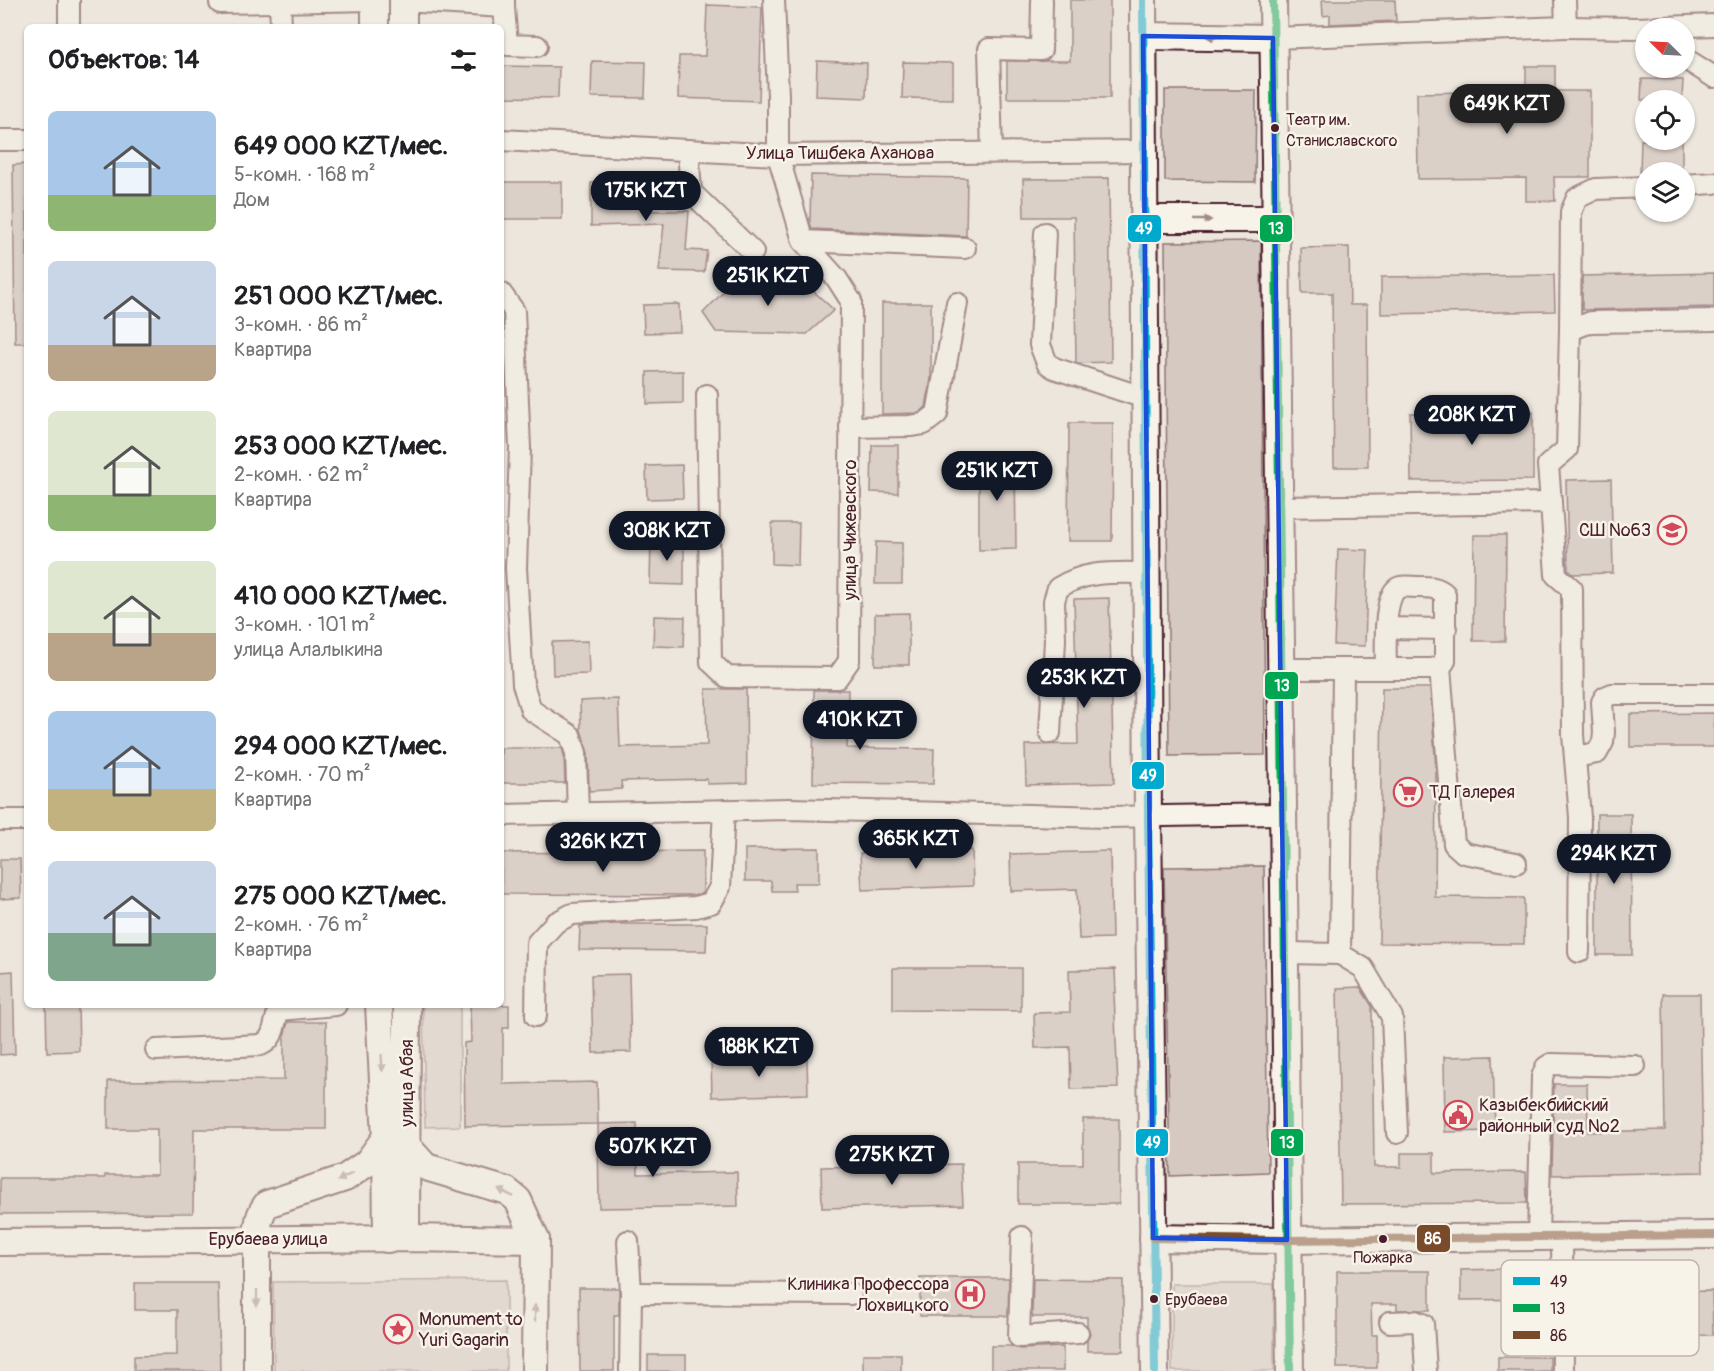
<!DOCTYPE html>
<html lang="ru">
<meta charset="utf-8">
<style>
:root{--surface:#fff;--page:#f6f6f6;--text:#202124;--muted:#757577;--accent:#111827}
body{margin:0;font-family:Pangolin,sans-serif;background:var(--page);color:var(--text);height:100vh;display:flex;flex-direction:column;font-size:22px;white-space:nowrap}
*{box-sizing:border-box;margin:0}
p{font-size:20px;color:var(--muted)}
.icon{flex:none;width:33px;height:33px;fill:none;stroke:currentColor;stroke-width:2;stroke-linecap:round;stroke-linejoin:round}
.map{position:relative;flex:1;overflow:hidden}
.details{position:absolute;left:24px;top:24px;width:480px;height:984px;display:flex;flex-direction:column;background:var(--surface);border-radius:9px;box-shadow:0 2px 4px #0004}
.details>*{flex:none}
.needle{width:39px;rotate:294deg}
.tools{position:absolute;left:1635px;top:18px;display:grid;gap:12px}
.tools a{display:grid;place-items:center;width:60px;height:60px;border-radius:50%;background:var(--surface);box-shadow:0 2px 4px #0004;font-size:30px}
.price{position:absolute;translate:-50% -51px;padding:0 14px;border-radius:21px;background:var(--accent);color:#fff;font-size:20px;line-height:39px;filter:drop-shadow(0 2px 3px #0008)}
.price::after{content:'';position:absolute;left:50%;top:36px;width:18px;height:14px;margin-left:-9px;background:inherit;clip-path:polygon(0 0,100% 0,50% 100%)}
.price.current{background:#222;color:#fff}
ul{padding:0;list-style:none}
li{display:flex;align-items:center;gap:18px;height:150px;padding:0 24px}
li span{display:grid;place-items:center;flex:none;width:168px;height:120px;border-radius:9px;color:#555}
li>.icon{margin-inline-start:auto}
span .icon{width:72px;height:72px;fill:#fffc;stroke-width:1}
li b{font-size:26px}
h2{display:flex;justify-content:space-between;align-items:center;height:72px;padding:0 24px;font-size:26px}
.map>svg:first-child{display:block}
.green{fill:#d5c9c2;stroke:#907476;stroke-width:1.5}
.building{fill:#c4b5b0;stroke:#4a1f2b;stroke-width:1.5}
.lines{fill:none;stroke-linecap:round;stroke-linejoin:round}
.minor-casing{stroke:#4a1f2b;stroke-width:24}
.major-casing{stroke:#4a1f2b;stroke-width:30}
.minor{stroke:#f7f3e8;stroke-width:20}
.major{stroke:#f7f3e8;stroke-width:26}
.bus-1-casing{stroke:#f7f3e8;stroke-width:12}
.bus-2-casing{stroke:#f7f3e8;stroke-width:12}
.bus-3-casing{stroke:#f7f3e8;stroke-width:12}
.bus-1{stroke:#00a9ce;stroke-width:8}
.bus-2{stroke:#00a651;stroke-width:8}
.bus-3{stroke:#7a4b2a;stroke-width:8}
.oneway{fill:#a0898a}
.marked{fill:none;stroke:#1d4ed8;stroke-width:4.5;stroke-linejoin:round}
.bus-dot{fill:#4a1f2b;stroke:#f7f3e8;stroke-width:2}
.labels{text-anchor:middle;stroke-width:5;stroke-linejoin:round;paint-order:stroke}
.bus-label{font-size:16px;fill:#4a1f2b;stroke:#f7f3e8;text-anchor:start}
.street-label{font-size:18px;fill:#4a1f2b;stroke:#f7f3e8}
.poi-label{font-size:18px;fill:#4a1f2b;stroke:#f7f3e8;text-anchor:start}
.key{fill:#f7f3e8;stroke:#c3b3af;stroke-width:1.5}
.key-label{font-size:16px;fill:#4a1f2b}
.line-badge{stroke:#f7f3e8;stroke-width:2}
.badge-label{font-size:16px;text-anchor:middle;font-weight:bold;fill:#fff}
</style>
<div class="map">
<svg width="1714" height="1371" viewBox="0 0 1714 1371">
<rect width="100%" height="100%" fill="#ece6dd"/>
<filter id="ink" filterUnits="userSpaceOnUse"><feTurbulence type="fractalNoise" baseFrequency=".0167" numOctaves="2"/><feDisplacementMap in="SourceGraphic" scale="12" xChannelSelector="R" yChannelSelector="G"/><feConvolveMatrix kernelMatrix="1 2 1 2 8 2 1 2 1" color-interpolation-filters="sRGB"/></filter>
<g filter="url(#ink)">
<g class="green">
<polygon points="1165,90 1256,90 1255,182 1165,181"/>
<polygon points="1261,241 1265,755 1169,756 1165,242"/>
<polygon points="1264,866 1268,1172 1170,1176 1164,867"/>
<polygon points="423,1005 460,1005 460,1126 425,1127"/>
<polygon points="506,1280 506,1371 274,1371 273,1282"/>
<rect x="1172" y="1284" width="102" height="87"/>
</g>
<g class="building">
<polygon points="1070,0 1110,0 1110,98 1007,98 1007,61 1070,61"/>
<polygon points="1322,0 1395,0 1396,21 1330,24 1330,15 1323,16"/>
<polygon points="707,5 762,7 759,101 678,98 679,56 705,56"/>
<polygon points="592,61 646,62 645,98 591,97"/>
<polygon points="817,61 867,63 866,98 816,96"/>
<polygon points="903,62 953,63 953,99 902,98"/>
<polygon points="501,66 559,67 558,98 501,97"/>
<polygon points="1526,66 1555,66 1555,91 1590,91 1590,177 1554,177 1555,201 1526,201 1526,178 1418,179 1417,93 1526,91"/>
<polygon points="1642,79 1683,80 1682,100 1641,100"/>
<polygon points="1641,140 1682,140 1682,172 1640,172"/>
<polygon points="27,164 27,343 15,343 13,165"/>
<polygon points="811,175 967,178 966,236 812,229 810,223"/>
<polygon points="1109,178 1111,362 1076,363 1074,217 1024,217 1023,179"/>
<rect x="501" y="182" width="61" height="37"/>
<polygon points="649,182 649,211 689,211 686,250 707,251 704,272 659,271 664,224 591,226 591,183"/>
<polygon points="1349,247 1350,305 1367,305 1368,467 1334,467 1332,293 1302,293 1301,248"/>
<polygon points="1714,273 1714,307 1582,310 1582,276"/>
<polygon points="1554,275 1555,311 1381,314 1381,277"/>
<polygon points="799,278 834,310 807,334 716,332 703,313 736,279"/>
<polygon points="882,303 931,303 931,379 926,407 919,413 882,414"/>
<polygon points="679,304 680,332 644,333 643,305"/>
<polygon points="683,371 683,403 647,404 647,372"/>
<polygon points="1533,412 1533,480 1411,481 1410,413"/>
<polygon points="1069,423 1113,423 1112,541 1068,541"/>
<polygon points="872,445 898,445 898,493 871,492"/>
<polygon points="1015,453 1016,549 979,550 979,454"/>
<polygon points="682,465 683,498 647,499 646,466"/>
<polygon points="1611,479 1613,573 1573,574 1568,569 1566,480"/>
<polygon points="772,523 799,523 798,565 772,564"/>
<polygon points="1474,535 1506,535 1505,641 1473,641"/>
<polygon points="651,538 684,539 684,585 650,584"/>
<polygon points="876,542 902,543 902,584 875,584"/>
<polygon points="1338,549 1368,550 1365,646 1334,645"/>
<polygon points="1109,598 1114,783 1026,785 1025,745 1078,744 1074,599"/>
<polygon points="909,613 909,665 875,665 875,614"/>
<polygon points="654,616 685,617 684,647 653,646"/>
<polygon points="588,641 589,674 553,675 552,642"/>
<polygon points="1382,688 1430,688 1436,769 1435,897 1524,898 1524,944 1379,943"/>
<polygon points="706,689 746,689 747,783 707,784 707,779 621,781 622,789 589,791 588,753 581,730 580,701 618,699 620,747 707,745"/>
<polygon points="814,690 848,690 847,748 934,749 933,784 813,783"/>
<polygon points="1714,713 1714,747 1630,747 1630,714"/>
<polygon points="501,748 562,748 564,755 565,783 501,783"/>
<polygon points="1597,814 1631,814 1632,955 1597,955"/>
<polygon points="819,848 819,883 794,883 795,891 772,891 771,881 745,881 745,849"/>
<polygon points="972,850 973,886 862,890 860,853"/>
<polygon points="703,851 703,893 694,895 501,894 501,853"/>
<polygon points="1110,851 1112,938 1079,939 1077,889 1011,891 1010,854"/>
<polygon points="0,859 20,859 21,898 0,899"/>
<polygon points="616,924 707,924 706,951 579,950 580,926"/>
<polygon points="893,968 1021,968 1021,1011 893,1010"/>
<polygon points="1115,969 1116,993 1114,993 1118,1088 1071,1089 1070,1047 1035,1048 1034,1013 1070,1012 1069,970"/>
<polygon points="13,971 15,1054 0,1055 0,972"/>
<polygon points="629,974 631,1052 593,1053 591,975"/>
<polygon points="1360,987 1372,1006 1374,1167 1401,1167 1401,1153 1434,1153 1434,1173 1526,1172 1527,1203 1341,1204 1337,988"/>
<polygon points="1663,994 1700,994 1703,1172 1552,1175 1554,1084 1587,1084 1588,1132 1665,1130"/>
<polygon points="46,1005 78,1005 79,1051 47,1052"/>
<polygon points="470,1005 509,1005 509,1028 503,1028 503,1084 597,1082 598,1124 465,1126 464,1043 471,1042"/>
<polygon points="288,1022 326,1022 326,1129 194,1129 193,1213 0,1214 0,1178 105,1178 105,1175 157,1175 157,1129 108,1129 108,1081 284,1080 284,1036"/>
<polygon points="1493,1056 1495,1131 1445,1132 1444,1057"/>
<polygon points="807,1059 808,1094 712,1097 711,1061"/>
<polygon points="1083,1119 1119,1119 1119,1204 1018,1204 1018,1164 1083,1164"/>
<polygon points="637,1123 638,1174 737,1172 738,1206 599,1208 598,1124"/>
<polygon points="961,1164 963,1205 822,1208 821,1167"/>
<polygon points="1546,1268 1547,1299 1461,1300 1461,1270"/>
<polygon points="1337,1271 1430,1271 1430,1310 1397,1310 1397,1304 1371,1304 1372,1335 1377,1335 1377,1368 1337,1368"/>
<polygon points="920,1278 1009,1278 1008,1316 920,1316"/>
<polygon points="1033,1279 1123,1280 1123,1351 1087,1351 1087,1341 1090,1333 1087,1325 1087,1317 1033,1317 1032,1315"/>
<polygon points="135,1283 218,1283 220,1371 134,1371 134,1356 177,1355 177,1310 135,1310"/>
<polygon points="579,1288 619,1288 619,1315 614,1315 614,1371 580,1371"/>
<polygon points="1712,1291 1713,1335 1579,1337 1578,1293"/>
<polygon points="991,1346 1012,1346 1020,1349 1063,1347 1063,1371 991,1371"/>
<rect x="863" y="1354" width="38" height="17"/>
<rect x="648" y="1355" width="38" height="16"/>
<rect x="1498" y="1357" width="52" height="14"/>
</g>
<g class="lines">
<g class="minor-casing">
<g id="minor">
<polyline points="280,0 281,27"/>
<polyline points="403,1 504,7 504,0"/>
<polyline points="220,3 375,0"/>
<polyline points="504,7 507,45 537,46"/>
<polyline points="69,27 69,0"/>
<polyline points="1566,27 1637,28 1714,25"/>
<polyline points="1273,38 1566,27 1565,0"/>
<polyline points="1684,58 1714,77"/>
<polyline points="0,140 27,140"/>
<polyline points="501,140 778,155 1144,151"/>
<polyline points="688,150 691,192 753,252"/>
<polyline points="992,152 989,49 1041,50 1042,0"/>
<polyline points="1684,185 1714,183"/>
<polyline points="1045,233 1040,345 1047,363 1054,368 1075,375 1145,398"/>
<polyline points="803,241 965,248"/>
<polyline points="501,293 514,311 520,448 516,568 523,684 531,710 570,735 576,753 578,813"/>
<polyline points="1570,330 1571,212 1577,198 1596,189 1646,187"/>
<polyline points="707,395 711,662 727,677 837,678 849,661 851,301 837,279 803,241 778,155 778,96 774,0"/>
<polyline points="850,427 910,426 924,424 937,414 957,303"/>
<polyline points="1551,503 1548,465 1567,449 1570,330 1591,322 1714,320"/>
<polyline points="1279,507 1551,503 1556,575 1572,589 1573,735 1580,817 1579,952"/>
<polyline points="1386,628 1446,629"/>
<polyline points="1440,667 1454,844 1464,853 1516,863"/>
<polyline points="1281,669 1343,669 1340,954 1285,953"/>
<path d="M 1343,669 L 1431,669 L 1440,667 L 1445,661 L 1445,594 C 1438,587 1429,587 1419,587 C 1413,587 1405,586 1400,587 C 1382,592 1386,653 1386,669"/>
<path d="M 1050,733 L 1055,640 L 1054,601 L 1058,588 C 1087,570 1113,573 1147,573"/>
<polyline points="1575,757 1597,753 1603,742 1604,732 1602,702 1605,697 1612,694 1714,694"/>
<polyline points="501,815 789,809 1108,817 1283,814"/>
<polyline points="0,820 27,820"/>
<polyline points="1340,954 1363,968 1392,1017 1397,1133"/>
<polyline points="536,1016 537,943 555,923 572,914 696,907 711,903 720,887 724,810"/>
<path d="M 156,1050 L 261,1045 C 276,1038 273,1024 279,1010 L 336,1005"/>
<polyline points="1022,1237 1019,1337 1078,1333"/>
<polyline points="1538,1237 1542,1077 1546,1067 1551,1064 1635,1066"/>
<polyline points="1562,1237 1563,1371"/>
<polyline points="628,1241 631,1293 630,1371"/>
<polyline points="631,1293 851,1294"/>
<polyline points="1390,1322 1415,1321 1423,1324 1426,1371"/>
</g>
</g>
<g class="major-casing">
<g id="major">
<polyline points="403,0 403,27"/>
<polyline points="1143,0 1148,816 1155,1371"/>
<polyline points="1273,0 1290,1371"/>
<polyline points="375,27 375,0"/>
<polyline points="1143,36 1273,38"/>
<polyline points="1144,219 1275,219"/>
<polyline points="379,1005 386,1137 387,1239"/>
<polyline points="406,1145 426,1167 507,1191 518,1200 536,1240 535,1371"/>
<polyline points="406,1238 407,1005"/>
<polyline points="1153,1238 1287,1240 1714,1235"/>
<polyline points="0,1242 406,1238 536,1240"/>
<path d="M 257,1371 L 257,1239 C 258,1226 258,1215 267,1204 L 345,1178 L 367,1163 L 386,1137"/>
</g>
</g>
<use href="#minor" class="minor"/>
<use href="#major" class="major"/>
<g class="bus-1-casing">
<polyline id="bus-1" points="1143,0 1148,816 1155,1371"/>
</g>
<g class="bus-2-casing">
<polyline id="bus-2" points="1273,0 1290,1371"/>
</g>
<g class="bus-3-casing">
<polyline id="bus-3" points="1153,1238 1287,1240 1714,1235"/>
</g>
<use href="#bus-1" class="bus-1"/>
<use href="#bus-2" class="bus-2"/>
<use href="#bus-3" class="bus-3"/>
</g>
<defs><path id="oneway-solid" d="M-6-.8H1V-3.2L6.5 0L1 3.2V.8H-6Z" transform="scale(1.5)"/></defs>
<g class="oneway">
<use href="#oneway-solid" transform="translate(1215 37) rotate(-179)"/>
<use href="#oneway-solid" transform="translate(1203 220)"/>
<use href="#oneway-solid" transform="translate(382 1063) rotate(87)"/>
<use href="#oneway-solid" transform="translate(345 1177) rotate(153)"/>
<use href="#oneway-solid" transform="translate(506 1193) rotate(-154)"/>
<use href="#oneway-solid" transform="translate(257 1298) rotate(90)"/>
<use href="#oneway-solid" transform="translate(535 1313) rotate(-90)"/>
</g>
</g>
<path d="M0 0H1714V1371H0ZM 1143,36 L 1273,38 L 1287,1240 L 1153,1238 Z" fill="#ece6dd" fill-opacity=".55" fill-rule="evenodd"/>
<path class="marked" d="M 1143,36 L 1273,38 L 1287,1240 L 1153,1238 Z"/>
<defs>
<g id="school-ring" transform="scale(1.5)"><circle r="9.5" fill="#f7f3e8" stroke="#d1495b" stroke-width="1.5"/><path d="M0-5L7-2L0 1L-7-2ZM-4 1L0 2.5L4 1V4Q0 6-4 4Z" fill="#d1495b"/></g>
<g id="supermarket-ring" transform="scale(1.5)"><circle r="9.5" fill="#f7f3e8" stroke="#d1495b" stroke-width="1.5"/><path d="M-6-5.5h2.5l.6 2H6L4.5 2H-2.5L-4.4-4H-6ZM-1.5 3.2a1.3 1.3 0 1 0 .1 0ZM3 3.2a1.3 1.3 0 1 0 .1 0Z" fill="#d1495b"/></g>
<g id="civic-ring" transform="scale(1.5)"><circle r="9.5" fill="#f7f3e8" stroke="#d1495b" stroke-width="1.5"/><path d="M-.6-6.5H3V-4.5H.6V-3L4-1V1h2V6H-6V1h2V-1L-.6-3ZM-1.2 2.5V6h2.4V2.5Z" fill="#d1495b"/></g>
<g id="hospital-ring" transform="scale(1.5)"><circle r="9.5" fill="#f7f3e8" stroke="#d1495b" stroke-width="1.5"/><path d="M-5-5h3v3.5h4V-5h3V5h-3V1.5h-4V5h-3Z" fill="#d1495b"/></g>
<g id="sight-ring" transform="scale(1.5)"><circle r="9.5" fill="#f7f3e8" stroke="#d1495b" stroke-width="1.5"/><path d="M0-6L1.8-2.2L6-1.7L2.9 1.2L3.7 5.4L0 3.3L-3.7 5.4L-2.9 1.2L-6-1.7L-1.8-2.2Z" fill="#d1495b"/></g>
</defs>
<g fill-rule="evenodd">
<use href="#school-ring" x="1672" y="530"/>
<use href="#supermarket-ring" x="1408" y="792"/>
<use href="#civic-ring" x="1458" y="1115"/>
<use href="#hospital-ring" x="970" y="1294"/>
<use href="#sight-ring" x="398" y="1329"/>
</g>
<g class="bus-dot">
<circle cx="1275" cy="128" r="5"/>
<circle cx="1383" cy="1239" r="5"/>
<circle cx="1154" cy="1299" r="5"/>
</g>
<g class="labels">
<g class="bus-label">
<text x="1286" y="125">Театр им.<tspan x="1286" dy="21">Станиславского</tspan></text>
<text x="1383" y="1263" text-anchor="middle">Пожарка</text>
<text x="1165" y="1305">Ерубаева</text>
</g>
<g class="street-label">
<text x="840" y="159">Улица Тишбека Аханова</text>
<text transform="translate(850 530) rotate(-90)" y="6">улица Чижевского</text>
<text transform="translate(407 1083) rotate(-90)" y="6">улица Абая</text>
<text x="268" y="1245">Ерубаева улица</text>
</g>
<g class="poi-label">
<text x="1651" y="536" text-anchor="end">СШ №63</text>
<text x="1429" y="798">ТД Галерея</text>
<text x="1479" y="1111">Казыбекбийский<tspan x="1479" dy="21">районный суд №2</tspan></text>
<text x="949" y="1290" text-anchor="end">Клиника Профессора<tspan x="949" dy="21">Лохвицкого</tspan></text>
<text x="419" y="1325">Monument to<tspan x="419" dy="21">Yuri Gagarin</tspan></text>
</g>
</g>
<rect x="1501" y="1260" width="198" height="96" rx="9" class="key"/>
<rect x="1513" y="1277" width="27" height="8" fill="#00a9ce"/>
<rect x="1513" y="1304" width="27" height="8" fill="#00a651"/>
<rect x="1513" y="1331" width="27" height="8" fill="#7a4b2a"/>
<g class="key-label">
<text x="1550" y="1287">49</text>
<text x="1550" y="1314">13</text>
<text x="1550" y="1341">86</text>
</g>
<g class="line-badge">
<rect x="1259" y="214" width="34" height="29" rx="6" fill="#00a651"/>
<rect x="1127" y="214" width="35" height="29" rx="6" fill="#00a9ce"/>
<rect x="1264" y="671" width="35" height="29" rx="6" fill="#00a651"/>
<rect x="1131" y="761" width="34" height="29" rx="6" fill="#00a9ce"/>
<rect x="1270" y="1128" width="34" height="29" rx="6" fill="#00a651"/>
<rect x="1135" y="1128" width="34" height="29" rx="6" fill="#00a9ce"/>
<rect x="1416" y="1224" width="35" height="29" rx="6" fill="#7a4b2a"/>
</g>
<g class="badge-label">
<text x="1276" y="234">13</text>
<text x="1144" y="234">49</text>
<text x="1282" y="691">13</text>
<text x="1148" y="781">49</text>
<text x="1287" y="1148">13</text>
<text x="1152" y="1148">49</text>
<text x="1433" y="1244">86</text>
</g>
</svg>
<div class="tools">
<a><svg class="needle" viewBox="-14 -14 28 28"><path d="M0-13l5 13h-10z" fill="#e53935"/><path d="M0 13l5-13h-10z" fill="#757577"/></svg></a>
<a><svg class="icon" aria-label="locate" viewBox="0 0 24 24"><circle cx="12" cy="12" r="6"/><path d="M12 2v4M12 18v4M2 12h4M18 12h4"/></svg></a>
<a><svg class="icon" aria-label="layers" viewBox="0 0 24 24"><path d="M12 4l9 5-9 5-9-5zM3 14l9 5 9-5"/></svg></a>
</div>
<b class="price current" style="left:1507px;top:135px">649K KZT</b>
<b class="price" style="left:646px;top:222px">175K KZT</b>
<b class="price" style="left:768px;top:307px">251K KZT</b>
<b class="price" style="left:1472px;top:446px">208K KZT</b>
<b class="price" style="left:997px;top:502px">251K KZT</b>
<b class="price" style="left:667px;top:562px">308K KZT</b>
<b class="price" style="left:1084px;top:709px">253K KZT</b>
<b class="price" style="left:860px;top:751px">410K KZT</b>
<b class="price" style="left:916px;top:870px">365K KZT</b>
<b class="price" style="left:603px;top:873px">326K KZT</b>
<b class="price" style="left:1614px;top:885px">294K KZT</b>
<b class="price" style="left:759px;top:1078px">188K KZT</b>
<b class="price" style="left:653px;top:1178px">507K KZT</b>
<b class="price" style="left:892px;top:1186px">275K KZT</b>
<section class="details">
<h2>Объектов: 14<svg class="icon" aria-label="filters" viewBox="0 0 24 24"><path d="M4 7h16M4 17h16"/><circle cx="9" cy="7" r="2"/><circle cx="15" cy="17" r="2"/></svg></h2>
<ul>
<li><span style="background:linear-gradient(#a9c7e8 70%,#8fb573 0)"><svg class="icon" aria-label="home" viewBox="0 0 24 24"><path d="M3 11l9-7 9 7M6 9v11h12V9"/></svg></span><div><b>649 000 KZT/мес.</b><p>5-комн. · 168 m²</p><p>Дом</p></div></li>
<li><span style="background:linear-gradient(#c9d6e8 70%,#b9a48a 0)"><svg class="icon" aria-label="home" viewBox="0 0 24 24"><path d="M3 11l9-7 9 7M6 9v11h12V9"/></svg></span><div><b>251 000 KZT/мес.</b><p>3-комн. · 86 m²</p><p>Квартира</p></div></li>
<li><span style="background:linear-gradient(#dfe7d0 70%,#8fb573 0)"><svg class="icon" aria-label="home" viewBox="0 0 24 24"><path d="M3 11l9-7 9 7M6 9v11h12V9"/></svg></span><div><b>253 000 KZT/мес.</b><p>2-комн. · 62 m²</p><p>Квартира</p></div></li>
<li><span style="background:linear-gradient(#dfe7d0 60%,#b9a48a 0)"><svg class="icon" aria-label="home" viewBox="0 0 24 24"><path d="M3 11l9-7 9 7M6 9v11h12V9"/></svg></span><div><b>410 000 KZT/мес.</b><p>3-комн. · 101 m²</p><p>улица Алалыкина</p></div></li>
<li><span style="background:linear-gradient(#a9c7e8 65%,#c2b280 0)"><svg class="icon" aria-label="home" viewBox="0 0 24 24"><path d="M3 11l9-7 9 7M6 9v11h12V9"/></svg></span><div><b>294 000 KZT/мес.</b><p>2-комн. · 70 m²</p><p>Квартира</p></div></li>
<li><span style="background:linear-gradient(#c9d6e8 60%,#7fa58c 0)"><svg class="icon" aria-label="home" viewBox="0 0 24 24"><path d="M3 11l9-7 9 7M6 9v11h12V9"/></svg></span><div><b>275 000 KZT/мес.</b><p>2-комн. · 76 m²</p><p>Квартира</p></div></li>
</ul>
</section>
</div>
